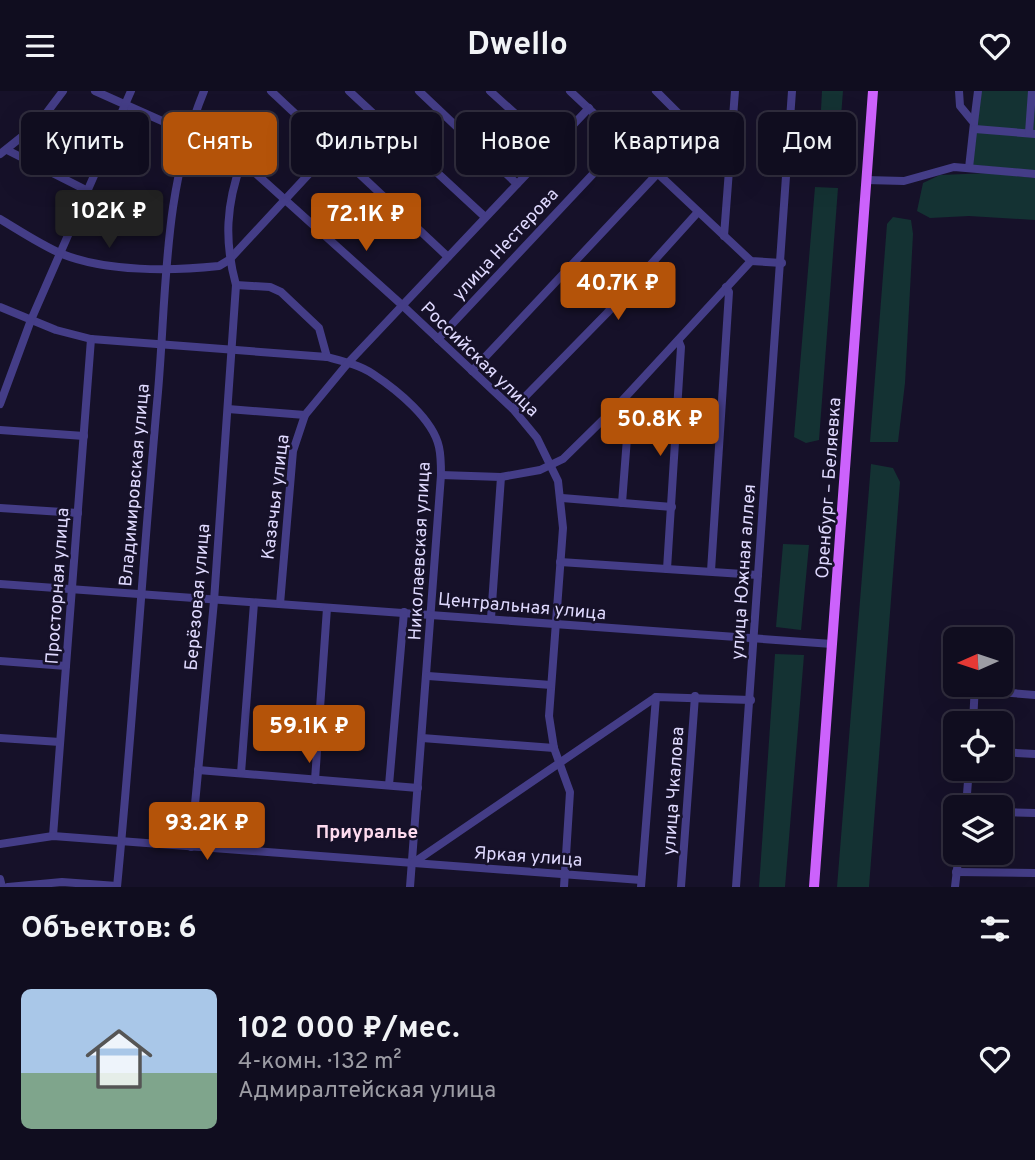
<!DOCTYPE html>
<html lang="ru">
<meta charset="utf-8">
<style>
:root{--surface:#100d1f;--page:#1e1b2c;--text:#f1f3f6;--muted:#9c9ca4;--line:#302d3d;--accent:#b45309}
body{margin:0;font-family:Overpass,sans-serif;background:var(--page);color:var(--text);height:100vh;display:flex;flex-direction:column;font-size:26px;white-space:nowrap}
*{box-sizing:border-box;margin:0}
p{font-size:23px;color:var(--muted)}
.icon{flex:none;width:38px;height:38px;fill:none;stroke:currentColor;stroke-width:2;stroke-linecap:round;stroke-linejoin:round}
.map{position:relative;height:796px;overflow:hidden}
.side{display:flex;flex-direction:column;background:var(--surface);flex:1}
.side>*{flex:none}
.top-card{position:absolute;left:21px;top:21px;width:994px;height:63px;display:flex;gap:14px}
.needle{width:46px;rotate:267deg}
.fabs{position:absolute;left:943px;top:536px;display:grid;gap:14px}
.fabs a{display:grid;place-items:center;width:70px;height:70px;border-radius:10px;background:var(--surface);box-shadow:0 7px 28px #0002,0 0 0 2px var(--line);font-size:35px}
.price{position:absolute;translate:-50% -60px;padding:0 16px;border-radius:7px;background:var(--accent);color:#fff;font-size:23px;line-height:46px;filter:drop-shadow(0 2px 4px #0008)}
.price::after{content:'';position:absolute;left:50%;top:42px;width:21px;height:16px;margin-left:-10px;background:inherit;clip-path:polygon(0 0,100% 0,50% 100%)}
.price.current{background:#222;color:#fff}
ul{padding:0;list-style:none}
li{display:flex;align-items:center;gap:21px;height:175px;padding:0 21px}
li span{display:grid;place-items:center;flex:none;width:196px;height:140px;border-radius:10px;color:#555}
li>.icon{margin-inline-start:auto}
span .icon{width:84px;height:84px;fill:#fffc;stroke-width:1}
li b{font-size:30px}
h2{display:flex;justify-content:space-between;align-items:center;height:84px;padding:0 21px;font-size:30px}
.chip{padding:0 24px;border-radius:10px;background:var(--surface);box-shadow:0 7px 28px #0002,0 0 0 2px var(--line);font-size:24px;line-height:63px}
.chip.current{background:var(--accent);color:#fff}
header{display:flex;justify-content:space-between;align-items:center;height:91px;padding:0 21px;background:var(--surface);font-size:32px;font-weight:700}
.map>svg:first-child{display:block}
.green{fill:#143233}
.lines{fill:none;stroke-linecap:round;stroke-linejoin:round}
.minor{stroke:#443d87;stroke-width:8}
.major{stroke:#cc62fc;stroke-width:10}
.labels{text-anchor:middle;stroke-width:5;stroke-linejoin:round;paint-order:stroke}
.street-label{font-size:18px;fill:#dfd9fe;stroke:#161129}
.neighbourhood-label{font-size:19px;font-weight:bold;fill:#fedbef;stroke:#161129}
</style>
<header><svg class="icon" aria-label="menu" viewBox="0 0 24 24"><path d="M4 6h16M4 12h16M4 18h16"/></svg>Dwello<svg class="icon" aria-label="heart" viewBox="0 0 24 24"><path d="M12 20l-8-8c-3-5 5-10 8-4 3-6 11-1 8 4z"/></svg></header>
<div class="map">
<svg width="1035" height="796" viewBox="0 0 1035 796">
<rect width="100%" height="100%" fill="#161129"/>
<g class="green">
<polygon points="822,0 843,0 837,76 818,75"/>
<polygon points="980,0 1035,0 1035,80 973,74"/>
<polygon points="990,82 1035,87 1035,129 969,125 930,127 917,120 923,92 940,84"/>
<polygon points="815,96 838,97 819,349 806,352 794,346"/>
<polygon points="893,126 911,129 913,143 905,292 898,351 870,351 887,133"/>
<polygon points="871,373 893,377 900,391 869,796 837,796"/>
<polygon points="783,453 809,454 801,539 776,536"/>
<polygon points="775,563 804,564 785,796 759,796"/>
</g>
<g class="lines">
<g class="minor">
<polyline points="95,0 189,42 242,70 402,214 513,318 537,347 558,390 563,437 549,625 554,657 570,701 564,796"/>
<polyline points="271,0 448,166"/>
<polyline points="349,0 485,126"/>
<polyline points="419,0 517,93"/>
<polyline points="490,0 552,56"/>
<polyline points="570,0 751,170 782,172"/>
<polyline points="656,0 723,67 730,69"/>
<polyline points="959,0 960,15 974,32 969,77"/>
<polyline points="974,32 978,0"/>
<polyline points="975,38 1035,43"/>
<polyline points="1029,42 1032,0"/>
<polyline points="7,59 88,100"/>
<polyline points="0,63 39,32 63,0"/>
<polyline points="866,89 904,90 954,76 1035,83"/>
<path d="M 0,128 C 20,140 41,154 62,163 C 107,181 171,180 219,175 L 229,169 L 332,58"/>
<polyline points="724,145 735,0"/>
<polyline points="236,194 270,196 281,201 319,237 327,266"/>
<path d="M 0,216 L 56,239 L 91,248 L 327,266 C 342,270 360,274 373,283 C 397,299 433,328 439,356 C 441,365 441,375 441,384 L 410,796"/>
<polyline points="438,248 624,50"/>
<polyline points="472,280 658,82"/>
<polyline points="0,313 31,229 131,0"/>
<polyline points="619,313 629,321 622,412"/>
<polyline points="228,318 305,324"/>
<polyline points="513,318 607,222 698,121"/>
<polyline points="0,339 84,345"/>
<polyline points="441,384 501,386 540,379 563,368 619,313 751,170"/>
<polyline points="562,407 672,416"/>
<polyline points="0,417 78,422"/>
<polyline points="560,471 758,484"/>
<polyline points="667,478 681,256 679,251"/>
<polyline points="711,480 729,201 726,196"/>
<polyline points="0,493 832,553"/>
<polyline points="280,513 293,360 305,324 348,272 589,17"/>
<polyline points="491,527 501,386"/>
<polyline points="0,570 66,575"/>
<polyline points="428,585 551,594"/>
<polyline points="974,599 1035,604"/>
<polyline points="973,632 975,593"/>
<polyline points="0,647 60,651"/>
<polyline points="422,647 554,657"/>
<polyline points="1001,661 1035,663"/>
<polyline points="198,679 418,697"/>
<polyline points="241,682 254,512"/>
<polyline points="315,689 327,517"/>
<polyline points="389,694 404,521"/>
<polyline points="966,716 969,677"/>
<polyline points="1001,721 1035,722"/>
<polyline points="53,745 91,248"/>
<polyline points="0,753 53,745 641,789"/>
<path d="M 191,756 L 214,510 L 236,194 C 224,150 226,113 242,70"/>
<polyline points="413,772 656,606 751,609"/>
<polyline points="956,781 1035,782"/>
<polyline points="0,788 2,796"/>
<polyline points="8,796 62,791 117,795"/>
<path d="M 117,796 C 133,631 143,466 158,301 C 167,195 163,100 204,0"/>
<polyline points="641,796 656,606"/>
<polyline points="681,796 695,605"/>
<polyline points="736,796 792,0"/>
<polyline points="955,796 959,761"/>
</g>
<polyline class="major" points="814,796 873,0"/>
</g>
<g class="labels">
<g class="street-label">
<text transform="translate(505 153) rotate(-47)" y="6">улица Нестерова</text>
<text transform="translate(480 268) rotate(44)" y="6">Российская улица</text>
<text transform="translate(134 394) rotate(-85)" y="6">Владимировская улица</text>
<text transform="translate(828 397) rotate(-86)" y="6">Оренбург – Беляевка</text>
<text transform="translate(275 406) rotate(-83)" y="6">Казачья улица</text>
<text transform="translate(419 460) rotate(-87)" y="6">Николаевская улица</text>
<text transform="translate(743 481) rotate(-86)" y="6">улица Южная аллея</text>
<text transform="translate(57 495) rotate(-86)" y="6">Просторная улица</text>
<text transform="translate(197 506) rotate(-85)" y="6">Берёзовая улица</text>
<text transform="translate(522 515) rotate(5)" y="6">Центральная улица</text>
<text transform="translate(673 700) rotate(-86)" y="6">улица Чкалова</text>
<text transform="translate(528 765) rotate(4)" y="6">Яркая улица</text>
</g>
<g class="neighbourhood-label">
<text x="367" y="747">Приуралье</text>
</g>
</g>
</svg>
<div class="fabs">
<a><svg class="needle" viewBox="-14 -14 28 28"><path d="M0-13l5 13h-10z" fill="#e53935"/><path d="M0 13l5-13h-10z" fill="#9c9ca4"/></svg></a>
<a><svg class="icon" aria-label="locate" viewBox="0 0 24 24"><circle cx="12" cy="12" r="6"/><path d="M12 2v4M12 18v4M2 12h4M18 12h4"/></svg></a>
<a><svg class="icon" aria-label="layers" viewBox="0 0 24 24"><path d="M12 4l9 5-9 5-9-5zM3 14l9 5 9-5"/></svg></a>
</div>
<b class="price current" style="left:109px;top:159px">102K ₽</b>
<b class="price" style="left:366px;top:162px">72.1K ₽</b>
<b class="price" style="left:618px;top:231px">40.7K ₽</b>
<b class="price" style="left:660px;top:367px">50.8K ₽</b>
<b class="price" style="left:309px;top:674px">59.1K ₽</b>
<b class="price" style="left:207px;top:771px">93.2K ₽</b>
<div class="top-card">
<a class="chip">Купить</a>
<a class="chip current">Снять</a>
<a class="chip">Фильтры</a>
<a class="chip">Новое</a>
<a class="chip">Квартира</a>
<a class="chip">Дом</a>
</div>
</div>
<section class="side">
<h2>Объектов: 6<svg class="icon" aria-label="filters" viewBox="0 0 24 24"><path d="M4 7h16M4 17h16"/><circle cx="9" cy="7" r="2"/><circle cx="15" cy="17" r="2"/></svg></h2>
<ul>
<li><span style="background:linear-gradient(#a9c7e8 60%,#7fa58c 0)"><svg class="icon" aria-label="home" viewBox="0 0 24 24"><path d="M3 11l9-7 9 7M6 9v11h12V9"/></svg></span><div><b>102 000 ₽/мес.</b><p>4-комн. · 132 m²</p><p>Адмиралтейская улица</p></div><svg class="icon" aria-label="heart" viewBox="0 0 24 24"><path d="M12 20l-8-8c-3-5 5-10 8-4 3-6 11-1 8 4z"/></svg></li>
</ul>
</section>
